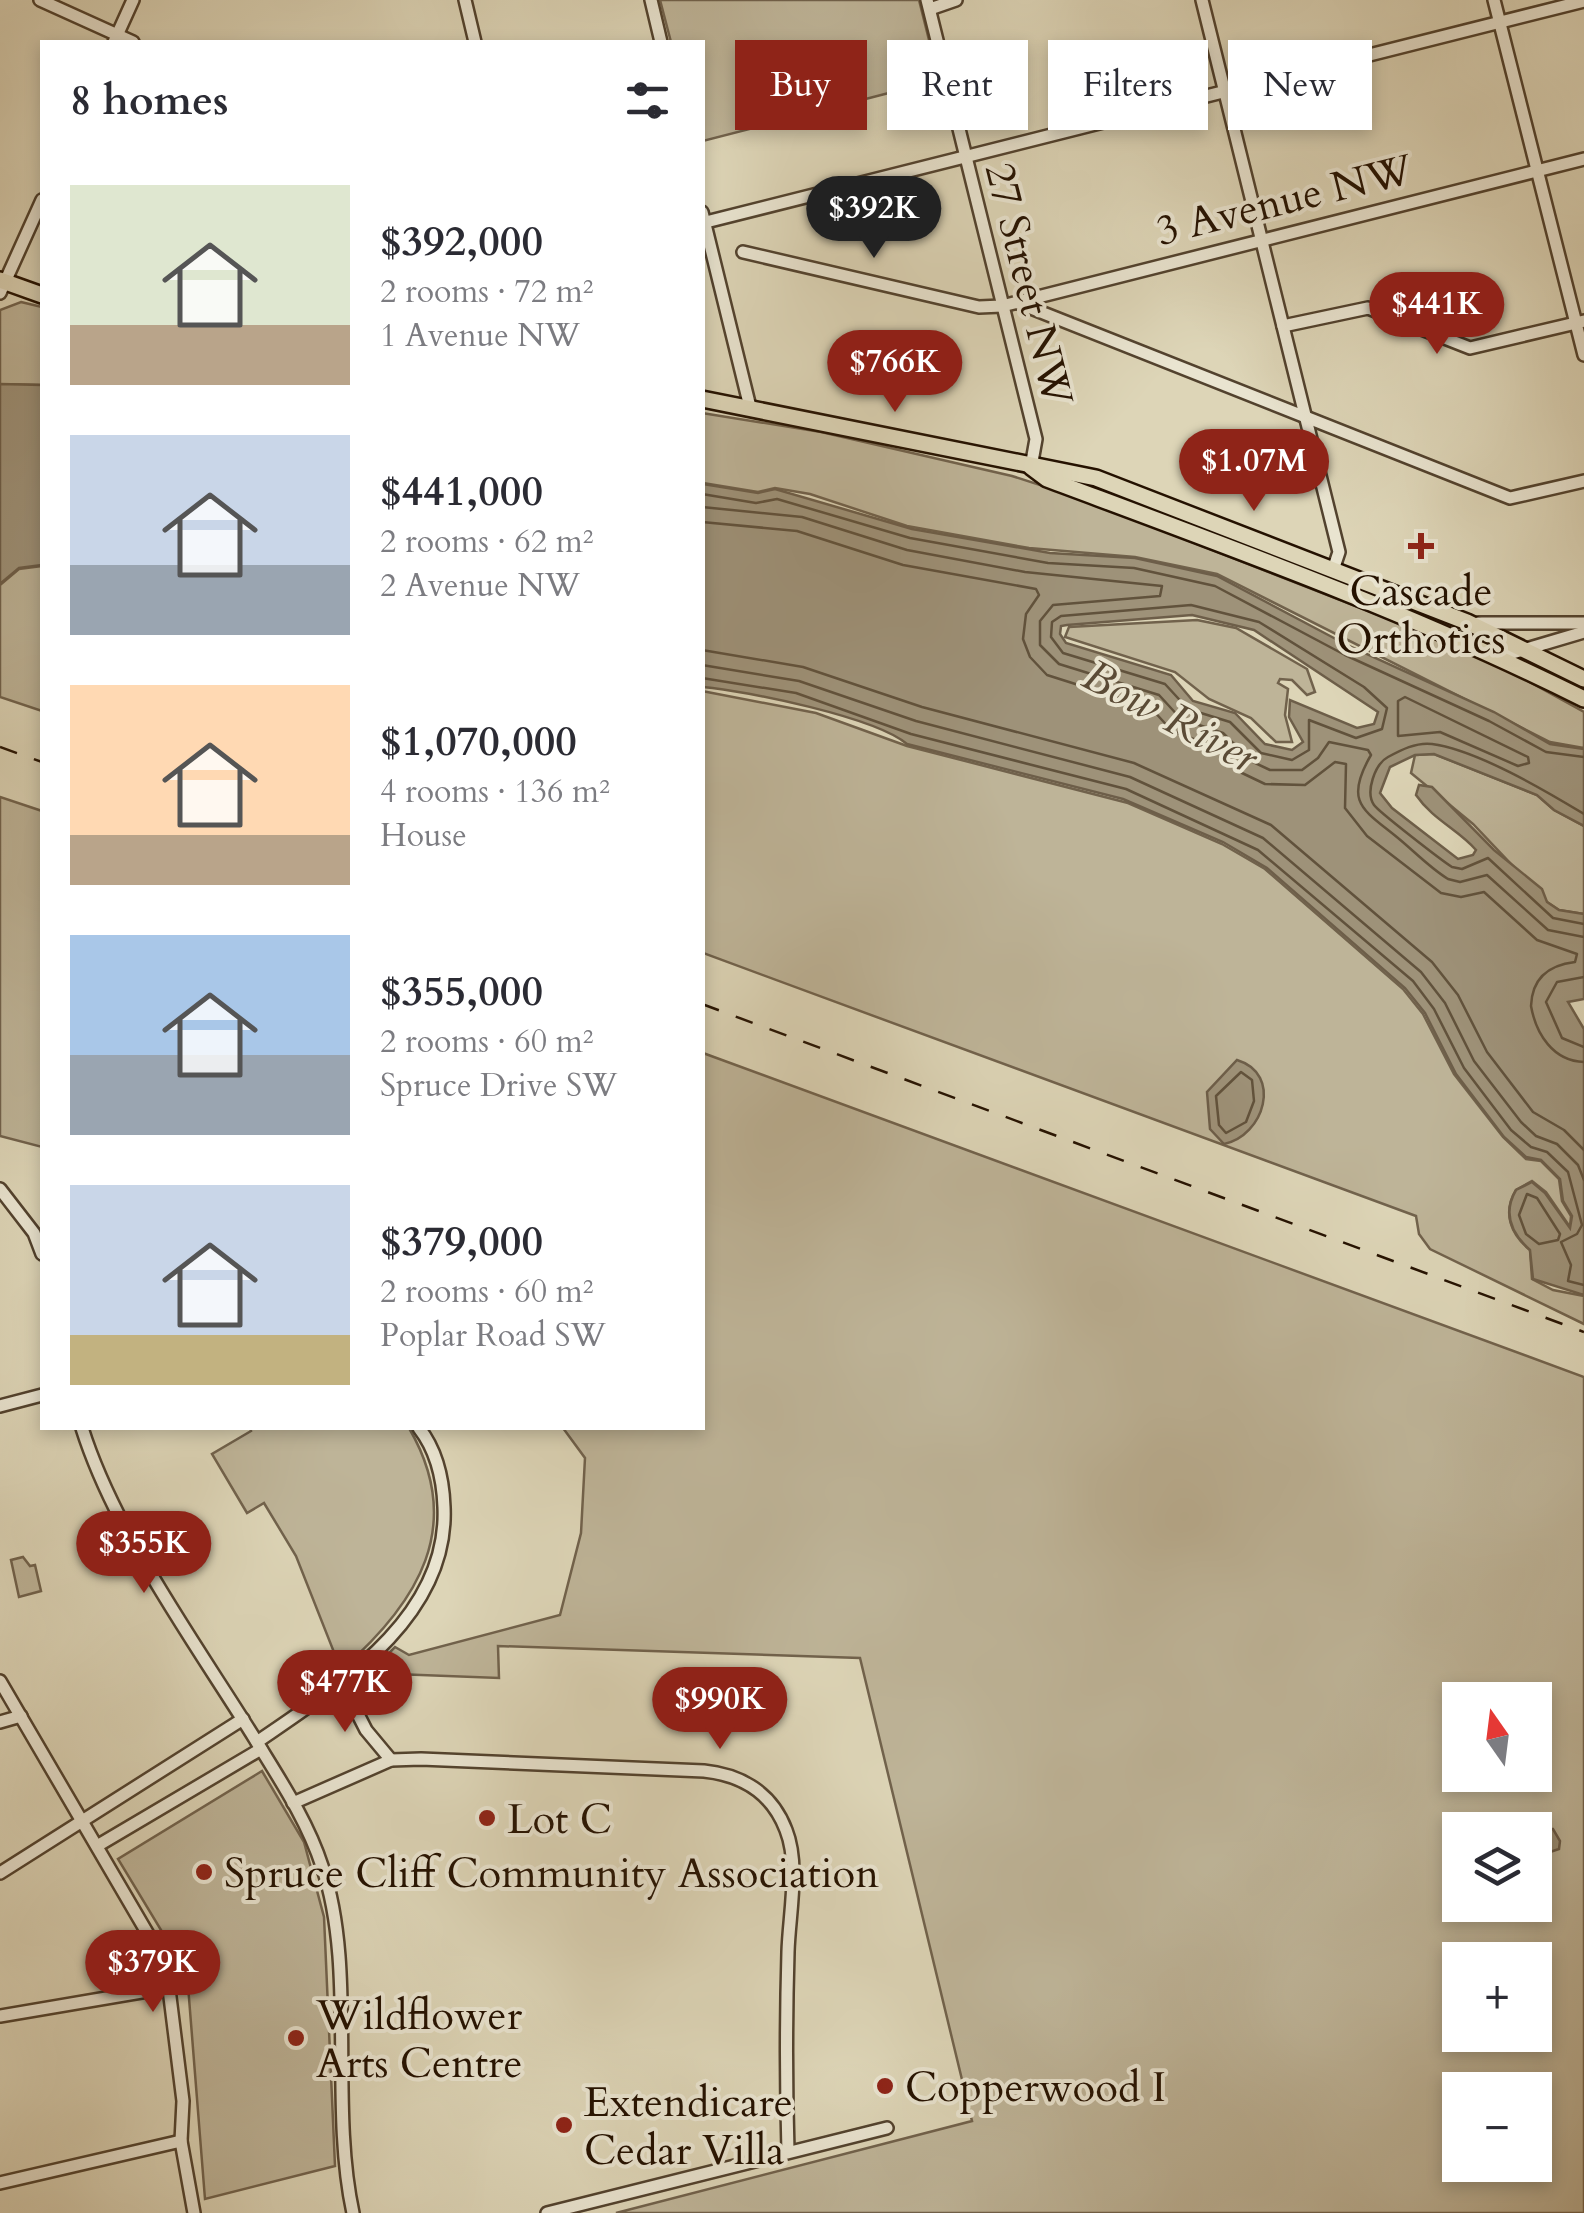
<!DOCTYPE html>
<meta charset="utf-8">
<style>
:root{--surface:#fff;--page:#f2f2f3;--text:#2b2b33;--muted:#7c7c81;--accent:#8f2418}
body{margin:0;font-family:Cardo,serif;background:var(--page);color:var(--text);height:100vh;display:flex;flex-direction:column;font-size:38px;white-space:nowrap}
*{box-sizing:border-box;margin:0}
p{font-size:32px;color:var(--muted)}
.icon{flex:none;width:55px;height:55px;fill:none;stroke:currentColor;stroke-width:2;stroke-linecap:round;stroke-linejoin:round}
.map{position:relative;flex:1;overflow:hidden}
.side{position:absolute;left:40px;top:40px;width:665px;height:1390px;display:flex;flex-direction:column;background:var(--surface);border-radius:0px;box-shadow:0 5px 15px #0003}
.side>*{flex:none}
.guide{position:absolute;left:735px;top:40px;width:698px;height:90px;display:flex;gap:20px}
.needle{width:65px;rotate:346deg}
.tools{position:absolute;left:1442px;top:1682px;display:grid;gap:20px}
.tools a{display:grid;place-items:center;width:110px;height:110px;border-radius:0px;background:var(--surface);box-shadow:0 5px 15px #0003;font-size:50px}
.price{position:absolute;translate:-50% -85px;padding:0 22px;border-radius:35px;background:var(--accent);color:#fff;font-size:32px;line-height:65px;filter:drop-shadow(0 2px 5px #0008)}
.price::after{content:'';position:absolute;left:50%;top:60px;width:30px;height:22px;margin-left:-15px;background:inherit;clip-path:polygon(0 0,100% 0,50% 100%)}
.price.active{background:#222;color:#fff}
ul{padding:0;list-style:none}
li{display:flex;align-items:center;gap:30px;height:250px;padding:0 30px}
li span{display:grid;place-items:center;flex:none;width:280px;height:200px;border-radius:0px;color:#555}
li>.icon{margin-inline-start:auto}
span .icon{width:120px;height:120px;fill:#fffc;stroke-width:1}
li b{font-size:42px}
h2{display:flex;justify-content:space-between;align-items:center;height:120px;padding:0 30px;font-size:42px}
.chip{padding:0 35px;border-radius:0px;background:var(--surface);box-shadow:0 5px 15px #0003;font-size:35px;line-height:90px}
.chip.active{background:var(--accent);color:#fff}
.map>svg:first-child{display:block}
.green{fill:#beb498;stroke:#71624c;stroke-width:2.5;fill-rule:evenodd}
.water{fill:#9e9279;stroke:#6d5e49;stroke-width:2.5;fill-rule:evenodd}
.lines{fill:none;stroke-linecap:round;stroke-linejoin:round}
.shore{stroke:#61523c;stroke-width:2.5}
.minor-casing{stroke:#52422e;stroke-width:16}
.major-casing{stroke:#241100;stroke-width:20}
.minor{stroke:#e9e4d0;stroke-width:11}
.major{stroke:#ddd5b7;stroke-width:15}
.rail{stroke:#241100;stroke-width:2.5;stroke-dasharray:18 18;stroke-linecap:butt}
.poi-dot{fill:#8f2418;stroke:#e9e4d0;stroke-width:4}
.labels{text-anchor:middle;stroke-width:8;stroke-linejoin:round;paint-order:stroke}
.street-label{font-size:42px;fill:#241100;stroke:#e9e4d0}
.poi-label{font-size:42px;fill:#241100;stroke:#e9e4d0;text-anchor:start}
.water-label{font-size:45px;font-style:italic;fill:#5b4b36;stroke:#e9e4d0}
</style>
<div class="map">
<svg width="1584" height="2213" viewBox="0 0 1584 2213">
<rect width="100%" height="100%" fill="#ddd5b7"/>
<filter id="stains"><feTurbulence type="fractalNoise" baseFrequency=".002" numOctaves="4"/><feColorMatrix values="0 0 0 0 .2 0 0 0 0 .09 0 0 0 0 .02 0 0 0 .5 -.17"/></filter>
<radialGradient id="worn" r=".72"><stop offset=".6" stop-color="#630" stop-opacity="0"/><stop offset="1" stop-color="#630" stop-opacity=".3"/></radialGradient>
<g class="green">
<polygon points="660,0 919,0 939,80 703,141 702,42 671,42"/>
<polygon points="21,302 42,307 42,385 0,384 0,310"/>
<polygon points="702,413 821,432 1012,476 1074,496 1481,655 1584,712 1584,748 1550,742 1217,574 1135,557 1029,548 907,526 810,494 775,488 758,492 703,483"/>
<polygon points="42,566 42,711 0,697 0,585 19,569"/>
<polygon points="1197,620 1236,628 1307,669 1315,692 1307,695 1292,680 1280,679 1278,683 1288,689 1285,715 1292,742 1276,742 1251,718 1209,699 1175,672 1065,637 1069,627"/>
<path d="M 702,691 L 816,713 L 907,746 L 1128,803 L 1222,844 L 1265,869 L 1403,989 L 1423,1014 L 1454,1074 L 1503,1137 L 1526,1159 L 1541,1161 L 1559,1179 L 1562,1201 L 1571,1216 L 1570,1227 L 1546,1192 L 1532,1181 L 1516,1190 C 1502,1213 1511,1235 1530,1250 L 1532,1279 L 1553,1290 L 1584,1296 L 1584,1324 L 1430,1249 L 1419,1234 L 1416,1216 L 703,953 Z"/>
<polygon points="1434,754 1537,795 1554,810 1584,826 1584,914 1559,910 1547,902 1473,824 1411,773 1415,755"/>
<polygon points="0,797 42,811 42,1147 0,1136"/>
<path d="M 703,1053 L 1584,1377 L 1584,2213 L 616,2213 L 972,2121 L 860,1658 L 498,1646 L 499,1678 L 395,1674 L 380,1662 L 395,1647 L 409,1655 L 560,1615 L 581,1533 L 585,1458 L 563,1428 L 702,1428 ZM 1460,1700 L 1535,1700 L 1535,1775 L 1460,1775 ZM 1460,1830 L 1535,1830 L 1535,1905 L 1460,1905 ZM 1460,1960 L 1535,1960 L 1535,2035 L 1460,2035 ZM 1460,2090 L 1535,2090 L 1535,2165 L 1460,2165 Z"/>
<path d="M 250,1428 L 409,1428 C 466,1526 418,1603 341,1670 L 296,1556 L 264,1503 L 247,1513 L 212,1454 L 251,1431 Z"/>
<polygon points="23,1557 30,1566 35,1565 41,1591 19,1597 11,1560"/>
<polygon points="262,1771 304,1842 324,1917 335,2166 205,2199 187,1973 118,1859"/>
</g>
<g class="water">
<polygon points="0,384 42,385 42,565 19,568 0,584"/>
<path d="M 703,484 L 758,493 L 775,489 L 912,529 L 1050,553 L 1135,558 L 1217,576 L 1349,646 L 1494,712 L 1550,744 L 1584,749 L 1584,826 L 1554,810 L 1537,795 L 1434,754 L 1415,755 L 1390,767 L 1380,793 L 1392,808 L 1458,859 L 1473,855 L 1476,850 C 1459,830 1433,820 1416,795 L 1419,785 L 1432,787 L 1494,850 L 1542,889 L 1547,902 L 1559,910 L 1584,914 L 1584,999 L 1568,1002 L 1584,1029 L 1584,1295 L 1533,1279 L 1530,1250 C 1512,1234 1502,1214 1516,1190 L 1532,1182 L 1545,1193 L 1570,1228 L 1572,1216 L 1563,1201 L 1560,1179 L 1541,1160 L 1526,1157 L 1504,1137 L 1456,1074 L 1425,1013 L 1405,988 L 1267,868 L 1223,842 L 1123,799 L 907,744 C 875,717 747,691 703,687 ZM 1192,615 L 1254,630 L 1378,712 L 1374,724 L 1357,728 L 1290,700 L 1289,717 L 1303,742 L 1292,750 L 1265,744 L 1235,713 L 1193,701 L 1171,675 L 1066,643 L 1060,634 L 1061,626 L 1067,625 Z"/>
<path d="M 1237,1060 C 1283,1074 1264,1136 1224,1144 L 1210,1129 L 1207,1092 Z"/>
<polygon points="1503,1823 1519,1829 1553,1829 1560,1841 1559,1849 1535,1857 1535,1830 1496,1830"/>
</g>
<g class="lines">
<g class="shore">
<polyline points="702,494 756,503 777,499 910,538 1048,563 1134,568 1215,586 1345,655 1489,721 1546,752 1584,757"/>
<path d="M 702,507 L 802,517 L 907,550 L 1025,572 L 1162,586 L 1160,596 L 1053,605 L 1040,621 L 1040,645 L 1059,664 L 1159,695 L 1181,719 L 1223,733 L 1251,761 L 1270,770 L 1302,770 L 1318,758 L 1329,742 L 1368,750 L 1371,755 C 1343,803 1364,810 1398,838 C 1415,852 1430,868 1448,879 L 1460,882 L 1487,875 L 1548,930 L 1584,937"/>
<path d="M 702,522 L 797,531 L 903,565 L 1036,589 L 1039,595 L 1026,614 L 1023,639 L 1030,657 L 1047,675 L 1151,708 L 1172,731 L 1215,747 L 1242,773 L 1265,784 L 1305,785 L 1335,762 L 1346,764 L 1345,808 L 1367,836 L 1441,893 L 1461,897 L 1484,892 L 1537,940 L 1577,954 L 1575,962 C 1549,965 1532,978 1531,1006 C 1536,1034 1553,1061 1584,1062"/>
<polygon points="1191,605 1259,622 1364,687 1387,708 1382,729 1356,738 1309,720 1309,750 1292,760 1261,753 1230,722 1188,709 1165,684 1063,653 1051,637 1052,622 1061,616"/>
<polyline points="702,650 803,667 922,707 1134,763 1271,825 1432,962 1458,995 1487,1052 1533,1112 1564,1130 1584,1150"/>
<polyline points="702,665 799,681 916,721 1130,777 1263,838 1421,972 1445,1003 1474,1061 1521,1122 1536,1136 1557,1144 1578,1165 1584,1180"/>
<polyline points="702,678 796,693 911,734 1126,789 1258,850 1413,981 1434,1009 1464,1068 1511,1130 1531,1147 1547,1152 1568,1172 1582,1225 1577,1234 1561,1242 1571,1265 1568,1281 1584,1285"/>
<polygon points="1405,697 1528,757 1529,763 1518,766 1440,732 1398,736 1398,701"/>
<path d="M 1584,814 C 1546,791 1477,750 1432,744 C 1416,742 1401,750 1388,757 C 1375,764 1365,792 1374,805 C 1379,812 1441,860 1452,867 L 1462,869 L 1488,858 L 1553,918 L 1584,924"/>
<polyline points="1584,977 1557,982 1546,1002 1562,1038 1584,1047"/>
<polygon points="1241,1072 1252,1080 1254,1101 1246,1122 1226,1133 1219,1125 1216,1096"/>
<polygon points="1527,1194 1537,1198 1560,1234 1558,1240 1539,1244 1526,1234 1519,1215"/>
</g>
<g class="minor-casing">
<g id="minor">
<polyline points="40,0 133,42"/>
<polyline points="465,0 475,42"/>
<polyline points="651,0 661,42"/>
<polyline points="927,0 1036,439 1031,467"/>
<polyline points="1202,0 1339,552 1333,570"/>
<polyline points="1494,0 1584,355"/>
<polyline points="930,9 956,0"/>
<polyline points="114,42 133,0"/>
<polyline points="702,212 750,407"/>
<polyline points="702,223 1584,1"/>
<polyline points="743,252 979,307 1002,306 1584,159"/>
<polyline points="0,293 42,200"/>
<polyline points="1018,303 1510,498 1584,481"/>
<polyline points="1283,326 1368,308 1470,348 1584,321"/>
<polyline points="1478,623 1584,623"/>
<polyline points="1499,657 1584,632"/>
<polyline points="0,1189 34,1233 42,1254"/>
<polyline points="0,1406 42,1395"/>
<path d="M 82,1428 C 115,1533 196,1644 255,1739 C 280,1780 307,1820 322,1866 C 357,1967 329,2103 353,2213"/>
<polyline points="0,1681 166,1965 183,2101 181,2141 194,2213"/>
<polyline points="342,1683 366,1730 391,1760"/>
<polyline points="0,1722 21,1716"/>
<path d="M 257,1742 C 337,1687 449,1618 444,1507 C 443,1478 437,1451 419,1428"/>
<path d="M 293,1803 L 391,1760 L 421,1759 L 704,1771 C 742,1775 772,1793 786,1830 C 800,1865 789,1915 788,1952 C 786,2019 786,2086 788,2152"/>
<polyline points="97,1846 261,1749"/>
<polyline points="0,1873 243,1719"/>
<polyline points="0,2016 171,1987"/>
<polyline points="0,2183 181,2141"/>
<polyline points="547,2213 887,2128"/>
</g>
</g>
<g class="major-casing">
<g id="major">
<polyline points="0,280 42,295"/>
<polyline points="702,399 1096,478 1467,622 1584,679"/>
<path d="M 1031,467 L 1047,479 C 1229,547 1410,612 1584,699"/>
</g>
</g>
<use href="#minor" class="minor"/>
<use href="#major" class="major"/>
<g class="rail">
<polyline points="0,747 42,762"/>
<polyline points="702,1004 1584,1332"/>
</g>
</g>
<g class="poi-dot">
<path d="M1416 531h10v10h10v10h-10v10h-10v-10h-10v-10h10z"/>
<circle cx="487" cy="1818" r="10"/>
<circle cx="204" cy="1872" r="10"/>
<circle cx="296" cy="2038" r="10"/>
<circle cx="885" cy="2086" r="10"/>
<circle cx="564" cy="2125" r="10"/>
</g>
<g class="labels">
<g class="street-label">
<text transform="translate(1284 199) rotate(-14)" y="15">3 Avenue NW</text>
<text transform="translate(1030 284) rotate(76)" y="15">27 Street NW</text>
</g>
<g class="poi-label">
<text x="1421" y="605" text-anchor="middle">Cascade<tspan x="1421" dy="48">Orthotics</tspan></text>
<text x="507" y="1833">Lot C</text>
<text x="224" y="1887">Spruce Cliff Community Association</text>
<text x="316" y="2029">Wildflower<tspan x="316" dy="48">Arts Centre</tspan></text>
<text x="905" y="2101">Copperwood I</text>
<text x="584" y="2116">Extendicare<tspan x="584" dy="48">Cedar Villa</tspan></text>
</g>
<g class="water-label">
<text transform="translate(1171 715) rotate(28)" y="16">Bow River</text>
</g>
</g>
<rect width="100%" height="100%" filter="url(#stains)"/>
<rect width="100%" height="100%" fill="url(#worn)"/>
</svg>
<div class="tools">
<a><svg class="needle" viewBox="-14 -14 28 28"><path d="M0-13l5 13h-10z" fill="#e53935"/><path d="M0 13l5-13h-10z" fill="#7c7c81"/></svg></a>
<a><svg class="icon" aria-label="layers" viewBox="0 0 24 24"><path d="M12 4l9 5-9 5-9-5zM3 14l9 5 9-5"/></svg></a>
<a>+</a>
<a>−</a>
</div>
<b class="price active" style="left:874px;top:261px">$392K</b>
<b class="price" style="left:1437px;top:357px">$441K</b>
<b class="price" style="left:895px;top:415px">$766K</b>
<b class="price" style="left:1254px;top:514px">$1.07M</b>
<b class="price" style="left:144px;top:1596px">$355K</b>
<b class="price" style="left:345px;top:1735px">$477K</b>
<b class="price" style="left:720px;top:1752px">$990K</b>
<b class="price" style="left:153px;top:2015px">$379K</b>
<div class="guide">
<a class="chip active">Buy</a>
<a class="chip">Rent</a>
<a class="chip">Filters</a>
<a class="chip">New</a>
</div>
<section class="side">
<h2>8 homes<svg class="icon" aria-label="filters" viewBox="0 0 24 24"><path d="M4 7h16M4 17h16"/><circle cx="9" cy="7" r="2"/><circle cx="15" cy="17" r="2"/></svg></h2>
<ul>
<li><span style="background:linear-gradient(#dfe7d0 70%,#b9a48a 0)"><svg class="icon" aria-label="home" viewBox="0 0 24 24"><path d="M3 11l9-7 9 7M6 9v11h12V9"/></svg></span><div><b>$392,000</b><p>2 rooms · 72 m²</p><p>1 Avenue NW</p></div></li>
<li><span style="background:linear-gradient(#c9d6e8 65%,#9aa5b1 0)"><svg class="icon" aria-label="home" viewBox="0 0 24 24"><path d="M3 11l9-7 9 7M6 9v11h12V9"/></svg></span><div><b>$441,000</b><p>2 rooms · 62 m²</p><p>2 Avenue NW</p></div></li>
<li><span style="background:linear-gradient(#ffd9b3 75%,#b9a48a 0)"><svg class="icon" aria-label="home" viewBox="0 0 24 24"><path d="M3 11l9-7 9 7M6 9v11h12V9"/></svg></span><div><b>$1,070,000</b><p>4 rooms · 136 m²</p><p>House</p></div></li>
<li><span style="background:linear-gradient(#a9c7e8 60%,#9aa5b1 0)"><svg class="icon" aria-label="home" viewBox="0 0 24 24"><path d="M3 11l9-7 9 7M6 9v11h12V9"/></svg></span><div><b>$355,000</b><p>2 rooms · 60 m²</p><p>Spruce Drive SW</p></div></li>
<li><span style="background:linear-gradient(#c9d6e8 75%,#c2b280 0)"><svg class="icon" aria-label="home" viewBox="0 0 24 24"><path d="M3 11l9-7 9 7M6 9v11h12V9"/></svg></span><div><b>$379,000</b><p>2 rooms · 60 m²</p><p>Poplar Road SW</p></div></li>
</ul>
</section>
</div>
